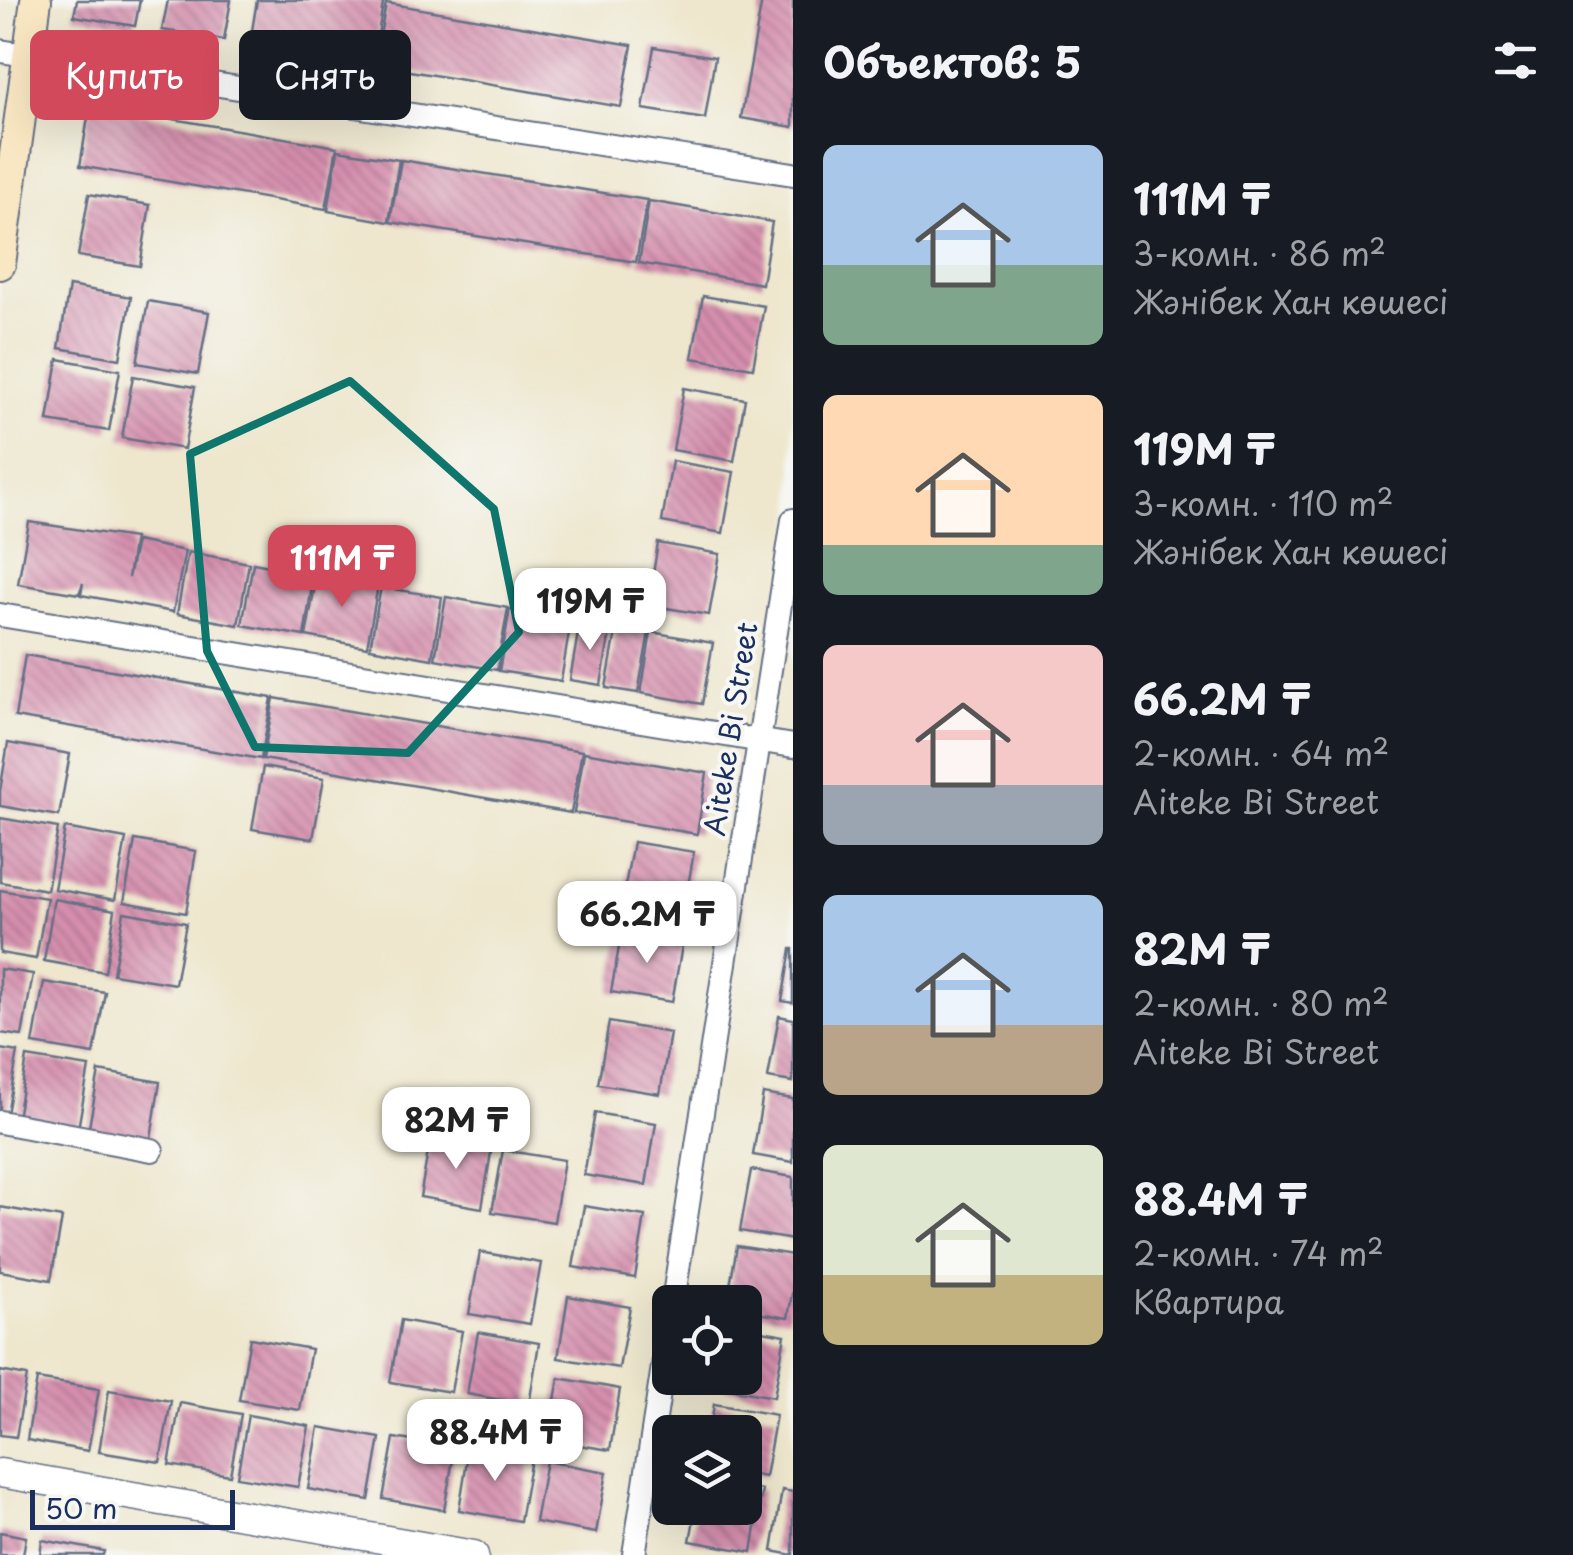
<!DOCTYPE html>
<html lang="ru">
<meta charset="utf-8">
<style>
:root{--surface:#171b24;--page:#20242c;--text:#f1f3f6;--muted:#9ea1a6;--accent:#d1495b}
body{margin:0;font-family:"Playpen Sans",sans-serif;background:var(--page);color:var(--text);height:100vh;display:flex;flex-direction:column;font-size:38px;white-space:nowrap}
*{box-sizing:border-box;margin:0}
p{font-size:32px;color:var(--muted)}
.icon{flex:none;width:55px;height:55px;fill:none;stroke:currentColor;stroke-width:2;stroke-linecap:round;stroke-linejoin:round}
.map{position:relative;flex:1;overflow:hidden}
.drawer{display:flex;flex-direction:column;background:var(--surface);width:780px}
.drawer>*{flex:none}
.hud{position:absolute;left:30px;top:30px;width:612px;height:90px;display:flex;gap:20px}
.fabs{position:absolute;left:652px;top:1285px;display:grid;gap:20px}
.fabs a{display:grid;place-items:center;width:110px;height:110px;border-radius:15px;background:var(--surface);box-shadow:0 10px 40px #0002;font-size:50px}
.scale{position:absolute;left:30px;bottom:25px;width:205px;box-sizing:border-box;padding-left:10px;border:5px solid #1b2f5e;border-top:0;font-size:28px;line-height:35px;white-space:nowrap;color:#1b2f5e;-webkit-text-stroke:8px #f6f6f2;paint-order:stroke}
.price{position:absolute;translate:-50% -85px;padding:0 22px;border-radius:20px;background:#fff;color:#222;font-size:32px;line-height:65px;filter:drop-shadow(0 2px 5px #0008)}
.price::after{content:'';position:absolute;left:50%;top:60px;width:30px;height:22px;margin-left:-15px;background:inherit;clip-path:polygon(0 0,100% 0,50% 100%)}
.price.selected{background:var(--accent);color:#fff}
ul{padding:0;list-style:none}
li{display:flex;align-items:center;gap:30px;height:250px;padding:0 30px}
li span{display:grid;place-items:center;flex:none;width:280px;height:200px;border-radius:15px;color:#555}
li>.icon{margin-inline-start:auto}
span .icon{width:120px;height:120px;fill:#fffc;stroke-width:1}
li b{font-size:42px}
h2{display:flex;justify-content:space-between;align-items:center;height:120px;padding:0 30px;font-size:42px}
.tag{padding:0 35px;border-radius:15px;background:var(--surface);box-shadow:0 10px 40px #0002;font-size:35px;line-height:90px}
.tag.selected{background:var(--accent);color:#fff}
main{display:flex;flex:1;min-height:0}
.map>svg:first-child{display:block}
.building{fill:url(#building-back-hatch)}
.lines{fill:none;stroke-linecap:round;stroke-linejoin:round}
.minor-casing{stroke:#656f85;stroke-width:26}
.tertiary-casing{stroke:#656f85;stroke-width:31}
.secondary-casing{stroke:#656f85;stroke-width:34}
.minor{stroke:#fff;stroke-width:22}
.tertiary{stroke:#fff;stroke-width:28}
.secondary{stroke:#f9e7c3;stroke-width:30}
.marked{fill:none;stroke:#0f766e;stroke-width:8;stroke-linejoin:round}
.labels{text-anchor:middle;stroke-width:8;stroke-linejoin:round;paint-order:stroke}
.street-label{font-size:28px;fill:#1b2f5e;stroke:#f6f6f2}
</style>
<main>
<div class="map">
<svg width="793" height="1555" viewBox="0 0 793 1555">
<defs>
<pattern id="building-back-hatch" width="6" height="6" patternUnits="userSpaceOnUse" patternTransform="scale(2.5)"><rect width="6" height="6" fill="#d68fad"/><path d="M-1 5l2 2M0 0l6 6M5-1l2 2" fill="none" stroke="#ad7590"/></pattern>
</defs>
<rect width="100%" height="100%" fill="#f6f6f2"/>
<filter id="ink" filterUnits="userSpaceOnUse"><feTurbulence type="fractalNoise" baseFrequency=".01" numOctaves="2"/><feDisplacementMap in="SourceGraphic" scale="20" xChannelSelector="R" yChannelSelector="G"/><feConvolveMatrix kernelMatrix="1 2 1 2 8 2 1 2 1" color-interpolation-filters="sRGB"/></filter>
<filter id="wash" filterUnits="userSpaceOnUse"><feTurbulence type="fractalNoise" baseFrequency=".0048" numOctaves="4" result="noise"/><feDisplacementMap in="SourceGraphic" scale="40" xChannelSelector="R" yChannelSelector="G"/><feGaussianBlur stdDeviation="2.25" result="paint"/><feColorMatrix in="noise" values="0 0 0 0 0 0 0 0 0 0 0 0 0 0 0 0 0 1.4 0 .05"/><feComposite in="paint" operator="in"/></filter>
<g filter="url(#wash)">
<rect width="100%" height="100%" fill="#eee7ce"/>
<g id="blocks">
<g class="building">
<polygon points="77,0 140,0 135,26 74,16"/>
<polygon points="168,0 231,0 224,40 162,30"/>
<polygon points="257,0 366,0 383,3 373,65 250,43"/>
<polygon points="762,0 793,0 793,127 741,118"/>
<polygon points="386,3 632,45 621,107 375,65"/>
<polygon points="654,47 715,57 705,119 643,109"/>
<polygon points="90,105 337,147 326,209 80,166"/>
<polygon points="338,150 399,160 389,222 328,211"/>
<polygon points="401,160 647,200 636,262 390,222"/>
<polygon points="89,194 150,205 140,266 78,256"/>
<polygon points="649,201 772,222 762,284 639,263"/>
<polygon points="69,286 131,297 120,359 59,348"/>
<polygon points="703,296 764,306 753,368 692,358"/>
<polygon points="148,301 209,312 198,374 137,363"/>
<polygon points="58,359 120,370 109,431 48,421"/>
<polygon points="133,376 195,387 184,449 122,438"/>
<polygon points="684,388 745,399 734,461 673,450"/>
<polygon points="672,461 734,472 723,533 662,522"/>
<polygon points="29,522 134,538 128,578 136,541 185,551 173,612 81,595 83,583 79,594 18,584"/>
<polygon points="658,543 720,554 709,615 648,605"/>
<polygon points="188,552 249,563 238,625 177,614"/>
<polygon points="253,563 314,574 304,636 242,625"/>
<polygon points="317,574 378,585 367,647 306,636"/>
<polygon points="381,587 442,597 432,659 370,648"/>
<polygon points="446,597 508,608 497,670 435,659"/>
<polygon points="510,609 571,620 561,681 499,671"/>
<polygon points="580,621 611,626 601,685 570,680"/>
<polygon points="617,626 649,632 638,693 606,688"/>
<polygon points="651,632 713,643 702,704 641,693"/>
<polygon points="25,655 272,698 261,759 15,717"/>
<polygon points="274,698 582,751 571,813 263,759"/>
<polygon points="8,743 70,754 59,816 0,806 0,791"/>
<polygon points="584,752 707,773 697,834 574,813"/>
<polygon points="263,767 324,778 313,839 252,829"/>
<polygon points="0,818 58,828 47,890 0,882"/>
<polygon points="65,828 126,839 115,900 54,889"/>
<polygon points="135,840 196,851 186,913 124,902"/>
<polygon points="633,842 694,852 683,914 622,903"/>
<polygon points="0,890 47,898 36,959 0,953"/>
<polygon points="54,899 115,910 105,972 44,961"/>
<polygon points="124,912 186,923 175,984 113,974"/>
<polygon points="622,930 683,940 672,1002 611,992"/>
<polygon points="791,949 793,949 793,1003 782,1001"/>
<polygon points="0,969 33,974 22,1036 0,1033"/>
<polygon points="44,982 105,992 94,1054 33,1044"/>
<polygon points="779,1016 793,1019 793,1082 768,1078"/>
<polygon points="609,1022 670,1033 660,1094 598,1084"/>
<polygon points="0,1049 18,1052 7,1114 0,1112"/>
<polygon points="27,1057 89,1067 78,1129 17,1119"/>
<polygon points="99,1071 160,1082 150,1144 88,1133"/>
<polygon points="763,1094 793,1099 793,1162 753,1155"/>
<polygon points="595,1113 656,1123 646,1185 584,1175"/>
<polygon points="431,1135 492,1146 482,1208 420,1197"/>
<polygon points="503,1150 564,1160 554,1222 492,1212"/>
<polygon points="751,1170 793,1177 793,1240 740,1231"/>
<polygon points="584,1206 645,1216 635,1278 573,1267"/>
<polygon points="0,1207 62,1218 51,1280 0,1271"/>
<polygon points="737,1246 793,1255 793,1288 788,1318 745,1311 745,1302 727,1302"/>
<polygon points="480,1252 541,1263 530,1324 469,1314"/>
<polygon points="568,1296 630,1307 619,1368 558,1358"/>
<polygon points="401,1320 462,1331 451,1392 390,1382"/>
<polygon points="745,1328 785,1335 774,1397 712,1386 714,1378 745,1378"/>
<polygon points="478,1332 539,1343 529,1405 467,1394"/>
<polygon points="250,1338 311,1349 300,1410 239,1400"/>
<polygon points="0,1371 27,1376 16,1437 0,1435"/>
<polygon points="559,1378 620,1389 610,1450 548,1440"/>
<polygon points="37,1379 99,1389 88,1451 27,1440"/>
<polygon points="109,1390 171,1401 160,1462 99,1452"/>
<polygon points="180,1403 241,1414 230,1475 169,1465"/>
<polygon points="714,1404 776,1415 765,1477 745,1473 745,1432 710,1432"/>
<polygon points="248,1415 309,1426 298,1487 237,1477"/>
<polygon points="319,1427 380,1438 369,1500 308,1489"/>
<polygon points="394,1438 455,1448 444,1510 383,1499"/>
<polygon points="469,1448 531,1459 520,1521 459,1510"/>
<polygon points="546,1461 607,1472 596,1533 535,1522"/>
<polygon points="745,1487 762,1490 752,1552 690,1541 696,1508 745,1508"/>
<polygon points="782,1490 793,1492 793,1555 772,1551"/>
<polygon points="0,1532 26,1537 23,1555 0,1555"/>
<polygon points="42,1540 104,1551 103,1555 40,1555"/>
</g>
</g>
</g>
<g filter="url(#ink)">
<use href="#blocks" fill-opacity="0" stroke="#656f85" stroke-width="2.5"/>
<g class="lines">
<g class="minor-casing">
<g id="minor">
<polyline points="0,51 793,174"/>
<polyline points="0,615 793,746"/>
<polyline points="0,1122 152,1150"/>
<polyline points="673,1302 793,520"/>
<polyline points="634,1555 670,1321"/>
</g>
</g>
<g class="tertiary-casing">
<polyline id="tertiary" points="0,1473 474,1555"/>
</g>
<g class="secondary-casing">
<polyline id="secondary" points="0,264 36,0"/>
</g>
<use href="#minor" class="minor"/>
<use href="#tertiary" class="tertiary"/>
<use href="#secondary" class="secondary"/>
</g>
</g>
<path class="marked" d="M 350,381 L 494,509 L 519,632 L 408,753 L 255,747 L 207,651 L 190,454 Z"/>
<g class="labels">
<g class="street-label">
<text transform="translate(731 729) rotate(-81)" y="10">Aiteke Bi Street</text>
</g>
</g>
</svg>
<div class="fabs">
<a><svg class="icon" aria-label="locate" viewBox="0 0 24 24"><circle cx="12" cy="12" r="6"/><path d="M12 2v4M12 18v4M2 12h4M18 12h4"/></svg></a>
<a><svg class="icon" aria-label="layers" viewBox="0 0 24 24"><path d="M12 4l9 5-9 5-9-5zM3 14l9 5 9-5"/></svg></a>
</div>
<div class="scale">50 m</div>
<b class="price selected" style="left:342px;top:610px">111M ₸</b>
<b class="price" style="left:590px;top:653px">119M ₸</b>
<b class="price" style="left:647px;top:966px">66.2M ₸</b>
<b class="price" style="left:456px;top:1172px">82M ₸</b>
<b class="price" style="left:495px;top:1484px">88.4M ₸</b>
<div class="hud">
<a class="tag selected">Купить</a>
<a class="tag">Снять</a>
</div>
</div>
<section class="drawer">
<h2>Объектов: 5<svg class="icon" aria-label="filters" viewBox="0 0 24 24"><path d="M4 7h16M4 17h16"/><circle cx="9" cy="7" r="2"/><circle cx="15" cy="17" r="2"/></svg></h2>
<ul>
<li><span style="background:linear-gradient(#a9c7e8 60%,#7fa58c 0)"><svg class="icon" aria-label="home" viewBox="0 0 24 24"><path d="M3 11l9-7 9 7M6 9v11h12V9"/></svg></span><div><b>111M ₸</b><p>3-комн. · 86 m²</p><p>Жәнібек Хан көшесі</p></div></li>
<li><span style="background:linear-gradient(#ffd9b3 75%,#7fa58c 0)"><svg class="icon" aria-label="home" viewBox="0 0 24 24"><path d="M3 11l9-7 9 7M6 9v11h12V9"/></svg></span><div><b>119M ₸</b><p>3-комн. · 110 m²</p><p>Жәнібек Хан көшесі</p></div></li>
<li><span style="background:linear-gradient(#f6c9c9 70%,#9aa5b1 0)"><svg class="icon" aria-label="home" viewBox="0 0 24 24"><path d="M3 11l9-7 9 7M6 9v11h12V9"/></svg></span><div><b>66.2M ₸</b><p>2-комн. · 64 m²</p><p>Aiteke Bi Street</p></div></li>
<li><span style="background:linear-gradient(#a9c7e8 65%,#b9a48a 0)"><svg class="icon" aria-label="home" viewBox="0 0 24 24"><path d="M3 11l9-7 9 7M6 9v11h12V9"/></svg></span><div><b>82M ₸</b><p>2-комн. · 80 m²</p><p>Aiteke Bi Street</p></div></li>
<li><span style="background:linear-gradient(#dfe7d0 65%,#c2b280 0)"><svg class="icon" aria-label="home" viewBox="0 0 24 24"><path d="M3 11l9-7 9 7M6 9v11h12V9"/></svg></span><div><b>88.4M ₸</b><p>2-комн. · 74 m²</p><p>Квартира</p></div></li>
</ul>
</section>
</main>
